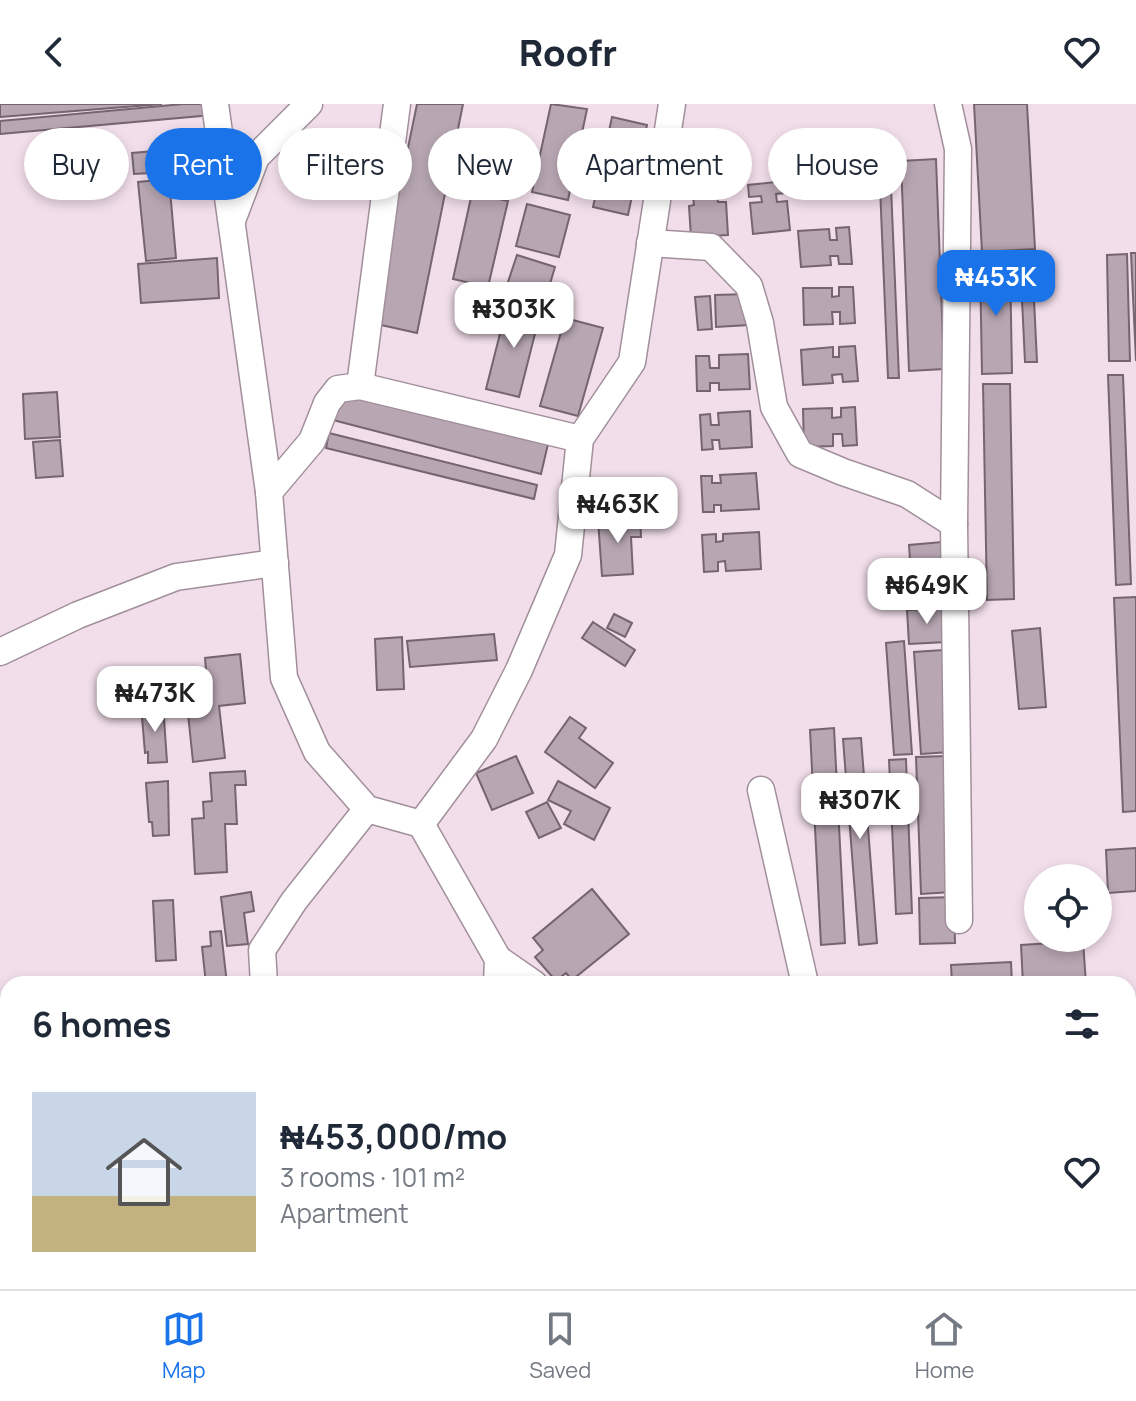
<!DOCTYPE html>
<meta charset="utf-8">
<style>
:root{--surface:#fff;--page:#f6f6f7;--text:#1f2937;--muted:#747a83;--line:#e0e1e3;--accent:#1a73e8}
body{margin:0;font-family:Manrope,sans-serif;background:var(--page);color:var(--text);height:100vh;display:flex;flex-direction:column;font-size:30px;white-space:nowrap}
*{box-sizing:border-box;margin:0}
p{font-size:26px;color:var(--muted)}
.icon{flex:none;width:44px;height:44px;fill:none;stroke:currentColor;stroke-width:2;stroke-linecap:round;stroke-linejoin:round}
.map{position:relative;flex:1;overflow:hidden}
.drawer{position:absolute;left:0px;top:872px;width:1136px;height:314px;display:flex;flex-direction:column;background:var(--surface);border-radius:24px 24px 0 0;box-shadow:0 4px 12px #0003}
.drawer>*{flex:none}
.guide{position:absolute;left:24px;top:24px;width:1088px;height:72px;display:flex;gap:16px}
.controls{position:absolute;left:1024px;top:760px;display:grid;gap:16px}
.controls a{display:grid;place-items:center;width:88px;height:88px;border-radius:50%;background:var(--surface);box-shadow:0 4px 12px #0003;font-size:40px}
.price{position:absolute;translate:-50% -68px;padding:0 18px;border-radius:16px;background:#fff;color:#222;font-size:26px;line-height:52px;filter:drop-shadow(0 2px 4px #0008)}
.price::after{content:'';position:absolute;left:50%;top:48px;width:24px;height:18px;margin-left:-12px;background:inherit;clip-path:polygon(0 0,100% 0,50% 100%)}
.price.on{background:var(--accent);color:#fff}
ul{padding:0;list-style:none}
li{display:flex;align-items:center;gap:24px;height:200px;padding:0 32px}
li+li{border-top:2px solid var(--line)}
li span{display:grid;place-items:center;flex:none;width:224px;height:160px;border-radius:0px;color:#555}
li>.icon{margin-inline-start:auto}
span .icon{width:96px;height:96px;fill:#fffc;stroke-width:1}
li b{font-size:34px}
h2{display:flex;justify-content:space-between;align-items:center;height:96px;padding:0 32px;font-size:34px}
.chip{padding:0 28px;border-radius:36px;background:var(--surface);box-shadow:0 4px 12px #0003;font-size:28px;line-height:72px}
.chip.on{background:var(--accent);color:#fff}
header{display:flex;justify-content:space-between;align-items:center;height:104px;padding:0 32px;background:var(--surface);font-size:36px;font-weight:800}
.dock{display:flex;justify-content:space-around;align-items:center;height:112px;border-top:2px solid var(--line);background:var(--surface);font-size:22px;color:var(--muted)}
.dock a{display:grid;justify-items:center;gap:4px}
.dock .on{color:var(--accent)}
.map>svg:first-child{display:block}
.building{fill:#b8a7b3;stroke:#74656f;stroke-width:2}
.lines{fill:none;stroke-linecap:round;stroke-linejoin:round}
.minor-casing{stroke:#a1909b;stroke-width:29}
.minor{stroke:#fff;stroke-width:26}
</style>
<header><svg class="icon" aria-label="back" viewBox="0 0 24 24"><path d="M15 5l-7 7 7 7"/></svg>Roofr<svg class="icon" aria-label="heart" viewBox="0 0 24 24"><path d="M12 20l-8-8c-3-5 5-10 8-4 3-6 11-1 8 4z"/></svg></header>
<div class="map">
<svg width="1136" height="1185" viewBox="0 0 1136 1185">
<rect width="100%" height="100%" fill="#f1deea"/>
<g class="building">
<polygon points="0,0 162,0 0,13"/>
<polygon points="183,0 211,0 212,11 0,30 0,17"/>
<polygon points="417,0 463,0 417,229 372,219"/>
<polygon points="551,0 587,5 568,96 532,88"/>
<polygon points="974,0 1027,0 1035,145 982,148"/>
<polygon points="612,13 647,21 628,111 593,103"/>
<polygon points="215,44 219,82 175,87 171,49"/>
<polygon points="166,46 168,68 134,70 132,49"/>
<polygon points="936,55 944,265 909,267 901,57"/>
<polygon points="879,59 890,59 899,274 888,274"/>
<polygon points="169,75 176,154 146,157 138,78"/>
<polygon points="785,77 786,89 776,90 777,98 787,97 790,126 753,130 750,99 762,98 761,92 749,93 748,81"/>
<polygon points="725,80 726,91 717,92 718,98 726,98 728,131 691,133 689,102 694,101 693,93 689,94 688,83"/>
<polygon points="472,89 508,97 488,183 453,175"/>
<polygon points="527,100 570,111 559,153 516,142"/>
<polygon points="849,123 852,160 839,160 838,152 830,152 831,161 801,163 798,127 829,125 830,136 837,136 836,124"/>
<polygon points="1131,149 1136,149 1136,257"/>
<polygon points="1127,150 1130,257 1109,257 1107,151"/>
<polygon points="517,151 555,163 544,200 505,187"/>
<polygon points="217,154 219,194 141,199 138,160"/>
<polygon points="1020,154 1032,154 1037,258 1025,258"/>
<polygon points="980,159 1010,159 1012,269 982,270"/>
<polygon points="839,183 853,183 855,219 840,220 840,208 832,208 833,220 804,221 803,184 832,184 832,193 839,192"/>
<polygon points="748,190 749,221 716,223 715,191"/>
<polygon points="710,192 712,225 698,226 695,193"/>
<polygon points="508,198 541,206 519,293 486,285"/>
<polygon points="565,214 603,224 578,312 540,302"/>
<polygon points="855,242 858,277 843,278 842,270 832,271 833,279 803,281 801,246 833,243 833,253 839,253 839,243"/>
<polygon points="748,250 750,285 719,286 719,279 710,279 710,287 697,287 696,252 709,252 710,264 719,264 719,251"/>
<polygon points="1108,271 1123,271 1131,480 1116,481"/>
<polygon points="983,280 1010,280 1014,495 987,496"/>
<polygon points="341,287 548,340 541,370 333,316"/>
<polygon points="57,288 60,333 25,335 23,290"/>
<polygon points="855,303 857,341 843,342 842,330 833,330 833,342 804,343 803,305 832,304 832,314 841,313 841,304"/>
<polygon points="750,307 752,343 720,345 719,336 712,336 713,345 702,346 700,311 710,310 711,321 719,321 718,309"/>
<polygon points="329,329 537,381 534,395 326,344"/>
<polygon points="60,336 63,372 36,374 33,338"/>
<polygon points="756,369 759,405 721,407 721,401 714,401 714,408 703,408 701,372 712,372 712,379 721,379 720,371"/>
<polygon points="640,414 641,433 631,433 633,470 602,472 598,416"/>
<polygon points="759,428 761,465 726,467 725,457 718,458 718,467 704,468 702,431 716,430 716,438 723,437 723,430"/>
<polygon points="942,438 946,497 913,499 909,441"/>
<polygon points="1136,493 1136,707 1123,708 1114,494"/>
<polygon points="945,504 946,538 909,540 907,506"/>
<polygon points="614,510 632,519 625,533 607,524"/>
<polygon points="593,518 635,546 625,562 582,534"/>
<polygon points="1040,524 1046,603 1019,605 1012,527"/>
<polygon points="494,530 497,556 410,563 407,537"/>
<polygon points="402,533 404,585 377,586 375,535"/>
<polygon points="904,537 912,650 894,651 886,539"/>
<polygon points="943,546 950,648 921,650 914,548"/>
<polygon points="240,550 245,599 219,602 225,654 193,658 187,600 200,598 198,579 207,578 205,554"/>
<polygon points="163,600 167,658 148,659 148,648 145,649 142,613 148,612 147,602"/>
<polygon points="570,613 586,624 579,634 613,659 595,684 545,648"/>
<polygon points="834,624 845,839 821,841 810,626"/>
<polygon points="861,634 877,839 859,841 843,635"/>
<polygon points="516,652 533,689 492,706 476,669"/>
<polygon points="947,652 952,788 921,790 916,653"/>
<polygon points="906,655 912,809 896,810 889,656"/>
<polygon points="245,667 246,681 235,681 237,720 225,720 227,768 195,770 192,715 204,714 203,698 212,697 210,669"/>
<polygon points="168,677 169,731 153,732 152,718 149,718 146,679"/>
<polygon points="558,677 610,704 594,736 564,720 571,707 548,696"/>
<polygon points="547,698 561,724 539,734 526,708"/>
<polygon points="1136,744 1136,787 1108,789 1106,746"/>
<polygon points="592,785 629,830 572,876 566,869 556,877 535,853 543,846 533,834"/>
<polygon points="251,788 254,807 244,809 248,840 227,842 221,793"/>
<polygon points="954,793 955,839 920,840 919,794"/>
<polygon points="173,796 176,856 156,857 153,797"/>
<polygon points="221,827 227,880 206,880 202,843 211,842 210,828"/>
<polygon points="1083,837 1086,880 1023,880 1021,841"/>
<polygon points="1011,858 1012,880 952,880 951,861"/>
<polygon points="8,932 8,1033 0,933"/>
<polygon points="1128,971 1136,971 1136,993 1128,994"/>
<rect x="1093" y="1178" width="27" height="7"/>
</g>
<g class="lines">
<g class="minor-casing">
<g id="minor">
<polyline points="215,0 269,388 284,574 317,648 367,705 421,720 498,855 497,880"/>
<polyline points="948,0 958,45 954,420 959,816"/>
<polyline points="233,114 256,53 309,0"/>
<polyline points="650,139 711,143 749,182 760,219 774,303 800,350 843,368 907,390 954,420"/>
<polyline points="360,282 397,0"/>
<polyline points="269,388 312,337 327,299 338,285 360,282 580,335"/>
<polyline points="0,548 78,511 176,473 275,459"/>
<polyline points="761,686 805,880"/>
<polyline points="421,720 484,635 519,566 568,451 580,335 632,258 672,0"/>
<polyline points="498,855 534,880"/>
<polyline points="264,880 262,846 294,797 367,705"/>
<polyline points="285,1178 285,1185"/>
<polyline points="626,1178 626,1185"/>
<polyline points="1018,1178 1021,1185"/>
<polyline points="493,1185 493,1178"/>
</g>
</g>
<use href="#minor" class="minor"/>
</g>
</svg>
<div class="controls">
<a><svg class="icon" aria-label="locate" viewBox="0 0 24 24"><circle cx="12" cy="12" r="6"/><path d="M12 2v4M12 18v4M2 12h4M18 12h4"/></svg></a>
</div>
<b class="price on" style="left:996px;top:214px">₦453K</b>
<b class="price" style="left:514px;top:246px">₦303K</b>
<b class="price" style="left:618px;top:441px">₦463K</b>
<b class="price" style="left:927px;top:522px">₦649K</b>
<b class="price" style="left:155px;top:630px">₦473K</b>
<b class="price" style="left:860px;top:737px">₦307K</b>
<div class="guide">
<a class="chip">Buy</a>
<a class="chip on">Rent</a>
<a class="chip">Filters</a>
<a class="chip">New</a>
<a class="chip">Apartment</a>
<a class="chip">House</a>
</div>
<section class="drawer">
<h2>6 homes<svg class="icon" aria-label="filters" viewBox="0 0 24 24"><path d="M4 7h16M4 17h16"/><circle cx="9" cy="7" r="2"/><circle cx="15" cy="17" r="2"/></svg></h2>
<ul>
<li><span style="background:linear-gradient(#c9d6e8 65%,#c2b280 0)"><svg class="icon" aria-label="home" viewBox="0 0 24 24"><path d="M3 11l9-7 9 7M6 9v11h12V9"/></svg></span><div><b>₦453,000/mo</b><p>3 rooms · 101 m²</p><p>Apartment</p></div><svg class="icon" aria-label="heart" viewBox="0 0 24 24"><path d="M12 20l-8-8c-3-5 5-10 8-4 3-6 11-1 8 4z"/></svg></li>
</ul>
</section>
</div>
<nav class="dock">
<a class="on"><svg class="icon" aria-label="map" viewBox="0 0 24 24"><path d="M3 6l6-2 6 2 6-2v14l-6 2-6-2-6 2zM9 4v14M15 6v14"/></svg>Map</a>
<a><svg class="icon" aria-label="saved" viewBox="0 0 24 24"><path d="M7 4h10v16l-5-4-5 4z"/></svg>Saved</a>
<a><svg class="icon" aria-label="home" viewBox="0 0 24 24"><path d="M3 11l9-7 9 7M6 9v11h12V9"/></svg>Home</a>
</nav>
